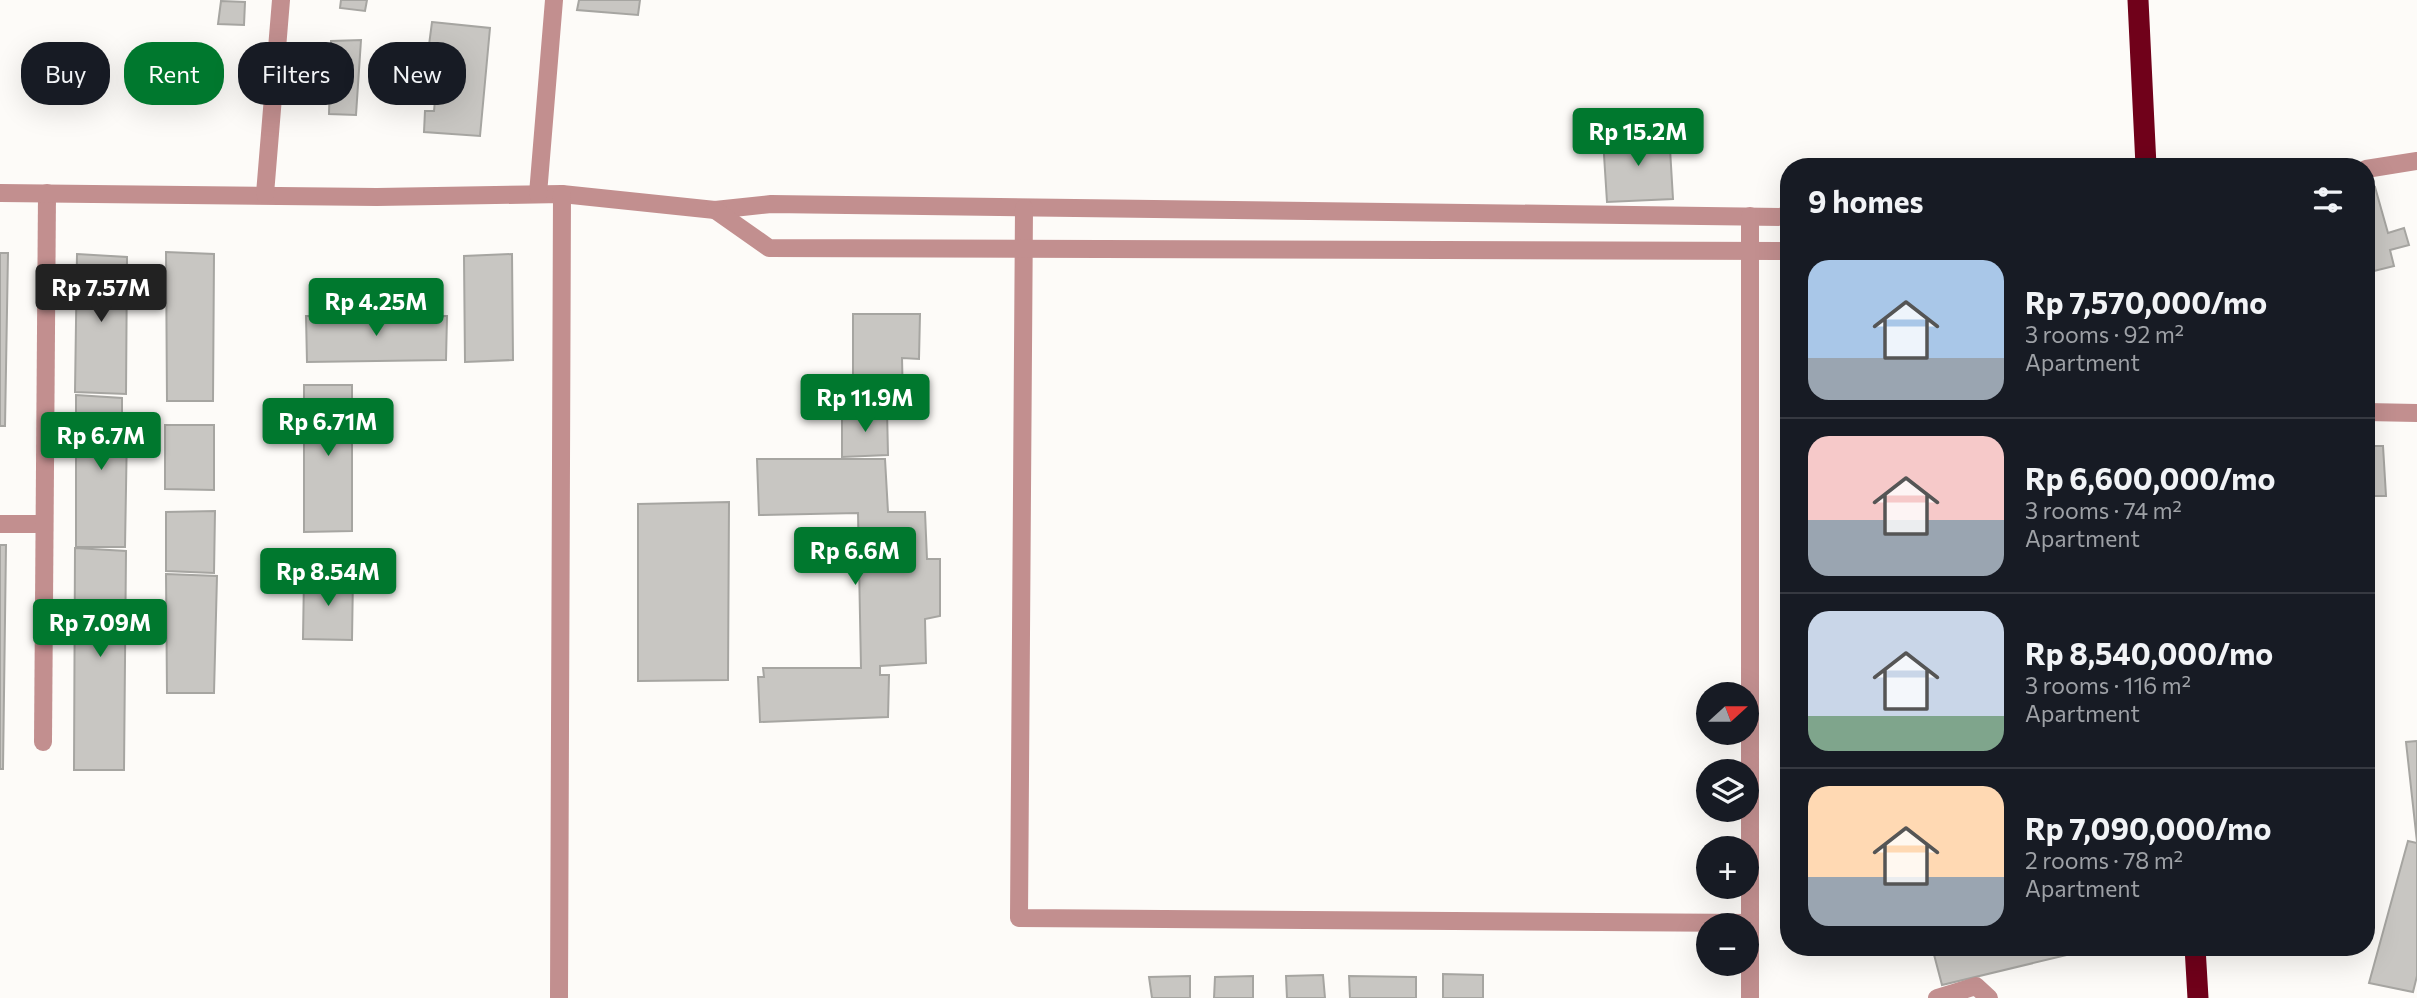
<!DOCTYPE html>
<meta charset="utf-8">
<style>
:root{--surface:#171b24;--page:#20242c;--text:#f1f3f6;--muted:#9ea1a6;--line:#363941;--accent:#00782e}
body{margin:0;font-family:Commissioner,sans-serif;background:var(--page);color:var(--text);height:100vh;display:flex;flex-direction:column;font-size:26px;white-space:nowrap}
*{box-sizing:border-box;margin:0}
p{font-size:23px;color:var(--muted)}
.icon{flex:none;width:38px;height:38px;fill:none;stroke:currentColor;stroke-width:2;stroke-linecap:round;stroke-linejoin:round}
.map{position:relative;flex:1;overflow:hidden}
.side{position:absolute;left:1780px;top:158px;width:595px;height:798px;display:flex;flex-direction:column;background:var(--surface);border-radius:28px;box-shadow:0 7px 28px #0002}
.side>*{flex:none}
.guide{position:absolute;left:21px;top:42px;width:665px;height:63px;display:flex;gap:14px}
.needle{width:46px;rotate:69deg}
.controls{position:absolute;left:1696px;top:682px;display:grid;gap:14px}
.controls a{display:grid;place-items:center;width:63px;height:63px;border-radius:50%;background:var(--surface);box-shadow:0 7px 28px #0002;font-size:35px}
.price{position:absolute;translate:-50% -60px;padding:0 16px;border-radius:7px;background:var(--accent);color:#fff;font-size:23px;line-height:46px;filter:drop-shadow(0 2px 4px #0008)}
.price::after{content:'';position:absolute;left:50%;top:42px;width:21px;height:16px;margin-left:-10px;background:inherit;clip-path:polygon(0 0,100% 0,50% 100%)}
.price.active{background:#222;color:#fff}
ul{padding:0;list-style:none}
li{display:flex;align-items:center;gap:21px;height:175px;padding:0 28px}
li+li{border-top:2px solid var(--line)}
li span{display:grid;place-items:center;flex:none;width:196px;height:140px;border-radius:21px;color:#555}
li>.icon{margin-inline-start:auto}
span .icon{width:84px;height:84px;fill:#fffc;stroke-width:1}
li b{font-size:30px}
h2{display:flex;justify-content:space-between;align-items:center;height:84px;padding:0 28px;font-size:30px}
.chip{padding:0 24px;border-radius:28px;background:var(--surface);box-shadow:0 7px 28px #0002;font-size:24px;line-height:63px}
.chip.active{background:var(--accent);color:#fff}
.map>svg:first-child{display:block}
.building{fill:#c8c6c2;stroke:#a6a5a1;stroke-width:2}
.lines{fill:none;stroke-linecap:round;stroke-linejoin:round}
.lane{stroke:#c28f8f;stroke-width:18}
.street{stroke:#c28f8f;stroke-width:18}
.highway{stroke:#70011a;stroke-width:21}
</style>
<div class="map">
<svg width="2417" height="998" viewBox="0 0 2417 998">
<rect width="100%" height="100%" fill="#fdfbf8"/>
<g class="building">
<polygon points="341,0 367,0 365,11 340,8"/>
<polygon points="579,0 640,0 638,15 577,10"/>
<polygon points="221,1 245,2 244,25 218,24"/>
<polygon points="432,22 490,28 480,136 424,132 425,111 434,111 440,46 429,45"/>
<polygon points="361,40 356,115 329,114 331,41"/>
<polygon points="1669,132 1673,199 1607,202 1603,139"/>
<polygon points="2375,187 2388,233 2404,228 2409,245 2390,250 2394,266 2366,273 2366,190"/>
<polygon points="166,252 214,254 213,401 167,401"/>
<polygon points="0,253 8,253 5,426 0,426"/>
<polygon points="77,254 127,257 126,394 75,392"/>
<polygon points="512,254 513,360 465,362 464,256"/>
<polygon points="853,314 920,314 919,359 902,358 903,402 853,402"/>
<polygon points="306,316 447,316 446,360 307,362"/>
<polygon points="304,385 352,385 352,531 304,532"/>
<polygon points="76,395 122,398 122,430 127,430 125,547 76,547"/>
<polygon points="887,410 888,455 842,457 842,412"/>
<polygon points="165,425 214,425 214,490 165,489"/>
<polygon points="2366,446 2383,446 2386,496 2366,496"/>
<polygon points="757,459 885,459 888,512 925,512 927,559 940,559 940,616 925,619 926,663 880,666 880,675 889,675 888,717 760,722 758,677 764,677 763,668 861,668 858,513 759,515"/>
<polygon points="729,502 728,680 638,681 638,504"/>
<polygon points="215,511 214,573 166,571 166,512"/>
<polygon points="0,545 6,545 3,769 0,769"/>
<polygon points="75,548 126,551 124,770 74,770"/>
<polygon points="166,574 217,576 214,693 167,693"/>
<polygon points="304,576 353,576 352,640 303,639"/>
<polygon points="2417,741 2417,842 2406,742"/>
<polygon points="2408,841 2417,843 2417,976 2413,992 2369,983"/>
<polygon points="1932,947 2073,947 2075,953 1942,985"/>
<polygon points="1443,974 1483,975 1483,998 1443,998"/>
<polygon points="1323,975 1325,998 1287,998 1286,976"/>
<polygon points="1190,976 1190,998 1152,998 1149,977"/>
<polygon points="1253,976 1253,998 1214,998 1215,977"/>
<polygon points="1349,976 1416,977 1416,998 1350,998"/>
</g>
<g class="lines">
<g class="lane">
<polyline points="0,524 44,524"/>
<polyline points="43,742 47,193"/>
<polyline points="1937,998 1976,986 1989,998"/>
</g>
<g class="street">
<polyline points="2366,169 2417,161"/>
<polyline points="0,193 377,197 562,194 715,210 771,204 1788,217"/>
<polyline points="265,194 281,0"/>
<polyline points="538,194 554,0"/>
<polyline points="1024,208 1019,918 1750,923"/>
<polyline points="715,210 769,248 1788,251"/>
<polyline points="1750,216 1750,998"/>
<polyline points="2366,412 2417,413"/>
<polyline points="559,998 562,194"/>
</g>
<g class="highway">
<polyline points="2138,0 2146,166"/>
<polyline points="2195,947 2198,998"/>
</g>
</g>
</svg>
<div class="controls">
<a><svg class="needle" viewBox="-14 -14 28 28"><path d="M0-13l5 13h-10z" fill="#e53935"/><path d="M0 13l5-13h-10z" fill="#9ea1a6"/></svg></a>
<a><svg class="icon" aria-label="layers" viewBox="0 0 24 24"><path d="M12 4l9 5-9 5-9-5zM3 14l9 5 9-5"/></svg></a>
<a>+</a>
<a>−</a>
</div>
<b class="price" style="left:1638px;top:168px">Rp 15.2M</b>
<b class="price active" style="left:101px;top:324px">Rp 7.57M</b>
<b class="price" style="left:376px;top:338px">Rp 4.25M</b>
<b class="price" style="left:865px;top:434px">Rp 11.9M</b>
<b class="price" style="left:328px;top:458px">Rp 6.71M</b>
<b class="price" style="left:101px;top:472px">Rp 6.7M</b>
<b class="price" style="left:855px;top:587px">Rp 6.6M</b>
<b class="price" style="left:328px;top:608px">Rp 8.54M</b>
<b class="price" style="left:100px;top:659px">Rp 7.09M</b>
<div class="guide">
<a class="chip">Buy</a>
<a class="chip active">Rent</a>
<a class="chip">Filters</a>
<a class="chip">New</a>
</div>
<section class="side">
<h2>9 homes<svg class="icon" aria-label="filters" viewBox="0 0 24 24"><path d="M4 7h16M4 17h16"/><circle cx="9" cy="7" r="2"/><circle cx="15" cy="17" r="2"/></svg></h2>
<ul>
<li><span style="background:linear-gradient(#a9c7e8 70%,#9aa5b1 0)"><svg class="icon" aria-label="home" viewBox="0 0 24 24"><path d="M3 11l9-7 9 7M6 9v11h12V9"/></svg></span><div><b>Rp 7,570,000/mo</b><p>3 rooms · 92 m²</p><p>Apartment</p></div></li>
<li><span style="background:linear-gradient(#f6c9c9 60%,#9aa5b1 0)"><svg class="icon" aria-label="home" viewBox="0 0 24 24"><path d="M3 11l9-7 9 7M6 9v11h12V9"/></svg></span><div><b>Rp 6,600,000/mo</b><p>3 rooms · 74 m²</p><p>Apartment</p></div></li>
<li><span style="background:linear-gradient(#c9d6e8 75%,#7fa58c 0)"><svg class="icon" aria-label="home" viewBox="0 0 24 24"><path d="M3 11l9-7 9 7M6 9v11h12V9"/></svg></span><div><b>Rp 8,540,000/mo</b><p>3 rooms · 116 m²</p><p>Apartment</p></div></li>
<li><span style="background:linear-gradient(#ffd9b3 65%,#9aa5b1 0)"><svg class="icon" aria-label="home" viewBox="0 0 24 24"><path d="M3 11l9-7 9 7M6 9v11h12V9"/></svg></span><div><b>Rp 7,090,000/mo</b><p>2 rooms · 78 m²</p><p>Apartment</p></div></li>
</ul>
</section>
</div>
